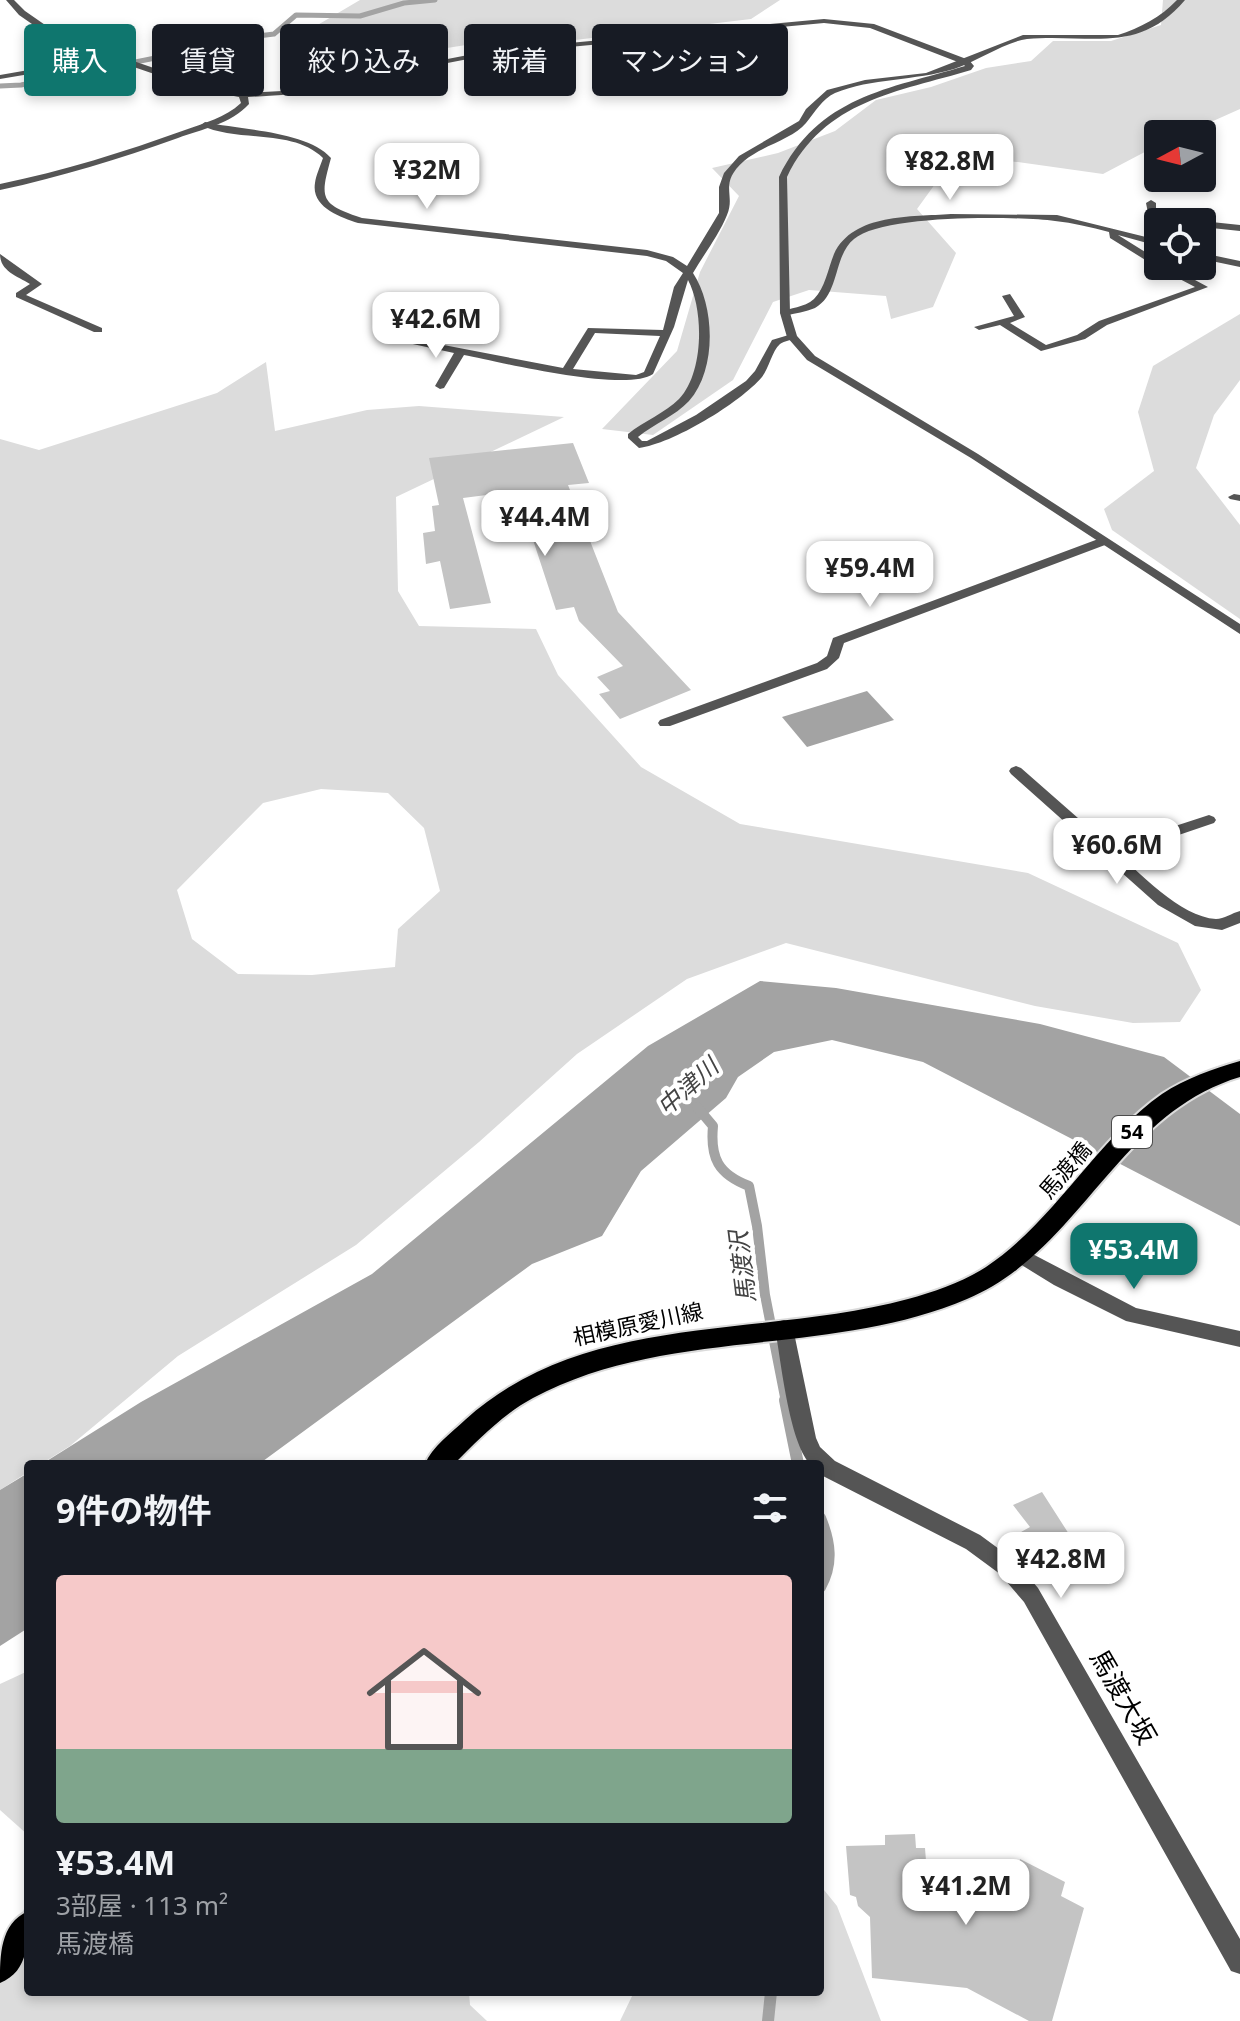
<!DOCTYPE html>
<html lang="ja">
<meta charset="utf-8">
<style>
:root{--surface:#171b24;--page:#20242c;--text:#f1f3f6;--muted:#9ea1a6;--accent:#0f766e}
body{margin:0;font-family:"Noto Sans","Noto Sans JP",sans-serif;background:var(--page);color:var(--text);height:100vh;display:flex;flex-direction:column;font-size:30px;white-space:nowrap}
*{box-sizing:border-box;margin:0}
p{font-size:26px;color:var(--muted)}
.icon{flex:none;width:44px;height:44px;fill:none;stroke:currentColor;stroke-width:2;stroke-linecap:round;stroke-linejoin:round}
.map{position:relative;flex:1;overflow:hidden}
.side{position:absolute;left:24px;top:1460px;width:800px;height:536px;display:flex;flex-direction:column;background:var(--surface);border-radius:8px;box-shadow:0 4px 12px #0003}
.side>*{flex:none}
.banner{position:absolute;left:24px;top:24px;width:800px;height:72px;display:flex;gap:16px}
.needle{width:52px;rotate:263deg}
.fabs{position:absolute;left:1144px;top:120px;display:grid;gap:16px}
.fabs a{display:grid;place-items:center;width:72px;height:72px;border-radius:8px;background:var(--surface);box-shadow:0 4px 12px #0003;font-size:40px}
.price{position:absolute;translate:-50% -68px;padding:0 18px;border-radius:16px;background:#fff;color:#222;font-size:26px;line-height:52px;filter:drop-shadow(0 2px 4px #0008)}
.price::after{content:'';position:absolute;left:50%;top:48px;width:24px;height:18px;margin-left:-12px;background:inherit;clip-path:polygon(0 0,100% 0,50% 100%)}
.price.current{background:var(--accent);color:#fff}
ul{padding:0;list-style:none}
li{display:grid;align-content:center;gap:16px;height:424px;padding:0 32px}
li span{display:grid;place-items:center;height:248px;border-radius:8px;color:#555}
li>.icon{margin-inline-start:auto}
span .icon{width:144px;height:144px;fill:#fffc;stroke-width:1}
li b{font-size:34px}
h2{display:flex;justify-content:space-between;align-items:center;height:96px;padding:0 32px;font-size:34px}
.pill{padding:0 28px;border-radius:8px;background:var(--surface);box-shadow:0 4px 12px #0003;font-size:28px;line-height:72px}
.pill.current{background:var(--accent);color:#fff}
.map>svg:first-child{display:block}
.green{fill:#dcdcdc;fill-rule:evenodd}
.water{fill:#a3a3a3}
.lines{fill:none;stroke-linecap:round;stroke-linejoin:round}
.stream-far2{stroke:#a3a3a3;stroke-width:5}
.stream-far1{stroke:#a3a3a3;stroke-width:10}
.stream{stroke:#a3a3a3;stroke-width:12}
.building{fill:#c4c4c4}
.primary-casing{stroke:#dbdbdb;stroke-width:4}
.minor{fill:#555;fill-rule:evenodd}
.tertiary{fill:#555;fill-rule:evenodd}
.primary{fill:#000;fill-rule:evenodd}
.labels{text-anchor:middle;stroke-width:8;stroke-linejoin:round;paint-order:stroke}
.shield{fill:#fff;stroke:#4c4c4c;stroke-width:2}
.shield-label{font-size:20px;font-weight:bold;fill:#000}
.street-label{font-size:22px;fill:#000;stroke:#fff}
.water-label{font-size:24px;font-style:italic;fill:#444;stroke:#fff}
.near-street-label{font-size:26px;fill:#000;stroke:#fff}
</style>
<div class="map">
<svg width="1240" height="2021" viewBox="0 0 1240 2021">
<rect width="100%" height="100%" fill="#fff"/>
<g class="green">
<polygon points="360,0 780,0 751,19 575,40 536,34 447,48 442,70 399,87 390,58 344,48 287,43"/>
<polygon points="1163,0 1240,0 1240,109 1184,134 1158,134 1158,145 1103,174 967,155 943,173 917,209 956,253 933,307 891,319 886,296 809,290 773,302 733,380 653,435 602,429 677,351 700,272 739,196 712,168 778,153 835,131 876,100 931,87 986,68 1031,61 1053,41 1111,41 1161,25"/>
<polygon points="1240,314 1240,380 1214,415 1196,468 1240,525 1240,619 1112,530 1104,509 1154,471 1138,412 1153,366"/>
<path d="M 266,362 L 275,431 L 367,410 L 419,406 L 564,417 L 396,497 L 398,591 L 419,626 L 536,629 L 558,675 L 641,767 L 740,824 L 1028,873 L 1178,943 L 1201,990 L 1180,1022 L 1133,1023 L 1035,1006 L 786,943 L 687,979 L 577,1054 L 479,1142 L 356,1245 L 178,1356 L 70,1446 L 41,1464 L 28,1464 L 28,1472 L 0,1490 L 0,439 L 39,450 L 217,393 ZM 321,789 L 388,793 L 424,828 L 440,891 L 398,929 L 395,967 L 312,975 L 238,974 L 192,939 L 177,890 L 263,803 Z"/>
<polygon points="28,1671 28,1835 0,1810 0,1684"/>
<polygon points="820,1885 837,1906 881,2021 620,2021 634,1992 820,1992"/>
<polygon points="28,1900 28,1992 469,1992 470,2005 487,2021 0,2021 0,1963"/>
</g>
<g class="water">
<polygon points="867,691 894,720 807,747 782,717"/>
<polygon points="760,981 836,988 1040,1024 1164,1057 1240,1114 1240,1226 923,1062 832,1040 774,1052 738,1077 726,1098 641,1171 602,1236 532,1264 259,1464 42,1464 141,1402 372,1274 648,1046"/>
<polygon points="28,1473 28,1628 0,1646 0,1490"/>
</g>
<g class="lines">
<polyline class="stream-far2" points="0,86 21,85 210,47 235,39 274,34 296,15 360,16 404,3 435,0"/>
<path class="stream-far1" d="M 697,1107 L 713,1126 C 710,1158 718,1174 749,1186 L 757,1226 L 765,1295 L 786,1402"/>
<g class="stream">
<polyline points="785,1400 798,1464"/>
<path d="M 820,1518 C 830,1542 833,1564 820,1587"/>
<polyline points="768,2021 771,1992"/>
</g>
</g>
<g class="building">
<polygon points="573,443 589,483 568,485 618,612 691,690 620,719 599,694 610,691 597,677 623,666 579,621 574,607 556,610 517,491 463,498 491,603 450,609 440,561 426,564 423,533 435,531 432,506 439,505 429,458"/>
<polygon points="1042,1492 1083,1556 1063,1568 1046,1546 1036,1552 1021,1532 1030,1527 1013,1505"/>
<polygon points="915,1834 916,1848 925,1848 928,1887 982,1888 991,1860 1016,1873 1020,1859 1065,1882 1061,1896 1084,1908 1052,2021 1029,2021 967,1988 872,1978 870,1917 858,1906 856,1897 850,1895 846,1846 885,1845 885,1835"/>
</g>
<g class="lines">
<g class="primary-casing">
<g id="primary">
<path d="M 1240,1061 L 1240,1077 C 1117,1114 1081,1251 967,1299 C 829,1358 667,1326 533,1398 C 503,1414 478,1440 454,1464 L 425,1464 C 432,1447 451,1433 465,1420 C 586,1310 761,1339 908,1299 C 934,1292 963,1282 986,1267 C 1055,1221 1094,1142 1162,1094 C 1186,1078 1213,1069 1240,1061 Z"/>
<path d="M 28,1911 C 28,1939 30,1971 0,1983 C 0,1955 0,1924 28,1911 Z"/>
</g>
</g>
<g class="minor">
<path d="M 1177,0 L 1185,0 C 1138,56 1088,33 1027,39 C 1005,42 976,62 954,69 C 915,81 871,78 835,93 C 822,99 815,112 806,123 C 793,139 761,146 744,161 C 718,184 736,194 727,215 C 719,235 704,254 693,273 C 715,306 717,370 689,401 C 675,416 654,424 638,437 L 642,441 L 647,441 L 696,415 L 746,381 L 755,371 L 772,340 L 792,334 L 797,337 C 793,340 784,341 780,344 C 772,351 769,368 762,377 C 740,403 672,444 639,448 L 628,438 L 628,434 C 644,421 665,413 679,399 C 704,373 704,310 688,280 L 674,327 L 653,374 C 626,393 500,362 464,355 L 444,388 L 440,389 L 435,386 L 454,353 L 376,336 L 381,333 L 563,368 L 588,328 L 663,330 L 674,287 L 683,273 L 666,261 L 647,256 L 358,223 C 340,217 311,207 315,183 C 316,175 320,167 323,158 C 292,128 236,143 201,125 L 205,122 C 240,130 307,131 331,158 C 320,198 319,204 362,218 L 647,250 L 673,257 L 687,266 L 719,213 L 719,187 L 724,173 L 739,156 L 799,121 L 806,109 L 827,90 L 865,80 L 926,73 L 1023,35 L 1118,35 C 1140,28 1161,17 1177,0 ZM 595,333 L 660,336 L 644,372 L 636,375 L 573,369 Z"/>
<polygon points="109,56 112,60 0,79 0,75"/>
<polygon points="1151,200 1156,203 1156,209 1194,222 1179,222 1148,213 1146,203"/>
<path d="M 951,214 L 1057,215 L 1158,240 L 1158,246 L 1118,235 L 1158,260 L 1158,266 L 1169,266 L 1208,287 L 1107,325 L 1085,339 L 1041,351 L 1000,325 L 979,330 L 974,327 L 1014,316 L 1002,296 L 1010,294 L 1025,317 L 1010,323 L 1046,345 L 1077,335 L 1099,321 L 1195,287 L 1155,266 L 1110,238 L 1109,232 C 1091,227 1073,223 1055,221 C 1015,216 883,214 854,239 C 833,256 840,294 815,308 C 806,312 795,313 785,316 L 780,313 C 790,307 804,308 814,299 C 825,288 828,269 834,254 C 853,213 912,217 951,214 Z"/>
<polygon points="1202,221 1240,225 1240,231 1202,227 1202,222 1199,222"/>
<polygon points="1202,253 1240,261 1240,267 1202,259"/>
<path d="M 0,254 L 42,284 L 26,295 L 102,328 L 102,332 L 94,332 L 16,297 L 16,293 L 30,284 C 17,276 0,271 0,254 Z"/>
<polygon points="1234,494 1240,495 1240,501 1230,499 1228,497"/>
<polygon points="1101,538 1107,542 1105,545 844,643 839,658 827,669 670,726 660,726 658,723 660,720 817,663 827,656 833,638"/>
<path d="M 1016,766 L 1021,768 L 1103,840 L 1163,830 L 1209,815 L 1214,817 L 1216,820 L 1214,823 L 1164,840 L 1112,848 C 1139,872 1180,917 1216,919 C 1224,919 1232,913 1240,911 L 1240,923 L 1222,930 L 1195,926 L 1158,905 L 1011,774 L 1009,771 L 1011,768 Z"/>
<polygon points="1021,1248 1136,1308 1240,1331 1240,1347 1126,1321 1054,1285 1015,1261 1012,1256 1015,1251"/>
</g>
<g class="tertiary">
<path d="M 6,0 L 14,0 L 25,11 L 61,36 L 203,85 L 243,93 L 282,91 L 494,50 L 824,19 L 874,24 L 969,60 L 974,66 L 971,70 C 898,92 824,100 787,177 L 790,313 L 797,336 L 815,356 L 978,454 L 1240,624 L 1240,634 L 971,458 L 807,360 L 787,337 L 780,313 L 779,177 C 818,96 889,89 965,66 L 963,64 L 870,28 L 824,23 L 494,54 L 282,95 L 248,97 L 249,104 C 231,124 202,129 178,138 C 119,159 61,177 0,190 L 0,184 C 63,171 124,152 185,130 C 204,123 225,118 241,103 L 239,97 L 198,89 L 55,40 L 19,15 Z"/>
<path d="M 784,1320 L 791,1322 L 793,1328 L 816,1438 L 820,1447 L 835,1461 L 980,1535 L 1014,1560 L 1038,1588 L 1240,1939 L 1240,1974 L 1231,1971 L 1024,1602 L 1000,1574 L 966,1549 L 821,1475 L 820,1464 L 810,1464 C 789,1441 781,1361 775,1328 L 777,1322 Z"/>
</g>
<use href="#primary" class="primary"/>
</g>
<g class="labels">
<rect class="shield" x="1112" y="1116" width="40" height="32" rx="6"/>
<g class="shield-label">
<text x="1132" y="1139">54</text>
</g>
<g class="street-label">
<text transform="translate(1065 1170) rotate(-49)" y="8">馬渡橋</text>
<text transform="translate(638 1324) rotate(-12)" y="8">相模原愛川線</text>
</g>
<g class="water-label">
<text transform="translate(688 1087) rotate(-42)" y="8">中津川</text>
<text transform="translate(743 1267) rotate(-97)" y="8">馬渡沢</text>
</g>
<g class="near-street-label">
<text transform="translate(1123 1697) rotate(60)" y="9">馬渡大坂</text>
</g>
</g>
</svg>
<div class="fabs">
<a><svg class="needle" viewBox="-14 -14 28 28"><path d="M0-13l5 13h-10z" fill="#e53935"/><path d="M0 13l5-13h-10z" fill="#9ea1a6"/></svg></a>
<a><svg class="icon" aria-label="locate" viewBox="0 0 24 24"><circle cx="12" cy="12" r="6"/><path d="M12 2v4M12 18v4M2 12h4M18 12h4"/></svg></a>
</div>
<b class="price" style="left:950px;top:202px">¥82.8M</b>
<b class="price" style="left:427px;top:211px">¥32M</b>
<b class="price" style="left:436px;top:360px">¥42.6M</b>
<b class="price" style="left:545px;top:558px">¥44.4M</b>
<b class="price" style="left:870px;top:609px">¥59.4M</b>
<b class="price" style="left:1117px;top:886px">¥60.6M</b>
<b class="price current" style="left:1134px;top:1291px">¥53.4M</b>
<b class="price" style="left:1061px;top:1600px">¥42.8M</b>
<b class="price" style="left:966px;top:1927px">¥41.2M</b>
<div class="banner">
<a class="pill current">購入</a>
<a class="pill">賃貸</a>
<a class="pill">絞り込み</a>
<a class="pill">新着</a>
<a class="pill">マンション</a>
</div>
<section class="side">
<h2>9件の物件<svg class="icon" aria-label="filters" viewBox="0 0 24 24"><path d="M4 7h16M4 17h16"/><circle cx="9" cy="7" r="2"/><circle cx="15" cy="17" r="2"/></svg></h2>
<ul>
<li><span style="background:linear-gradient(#f6c9c9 70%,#7fa58c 0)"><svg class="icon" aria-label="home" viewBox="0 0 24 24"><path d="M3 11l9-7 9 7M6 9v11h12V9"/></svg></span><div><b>¥53.4M</b><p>3部屋 · 113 m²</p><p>馬渡橋</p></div></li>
</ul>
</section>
</div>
